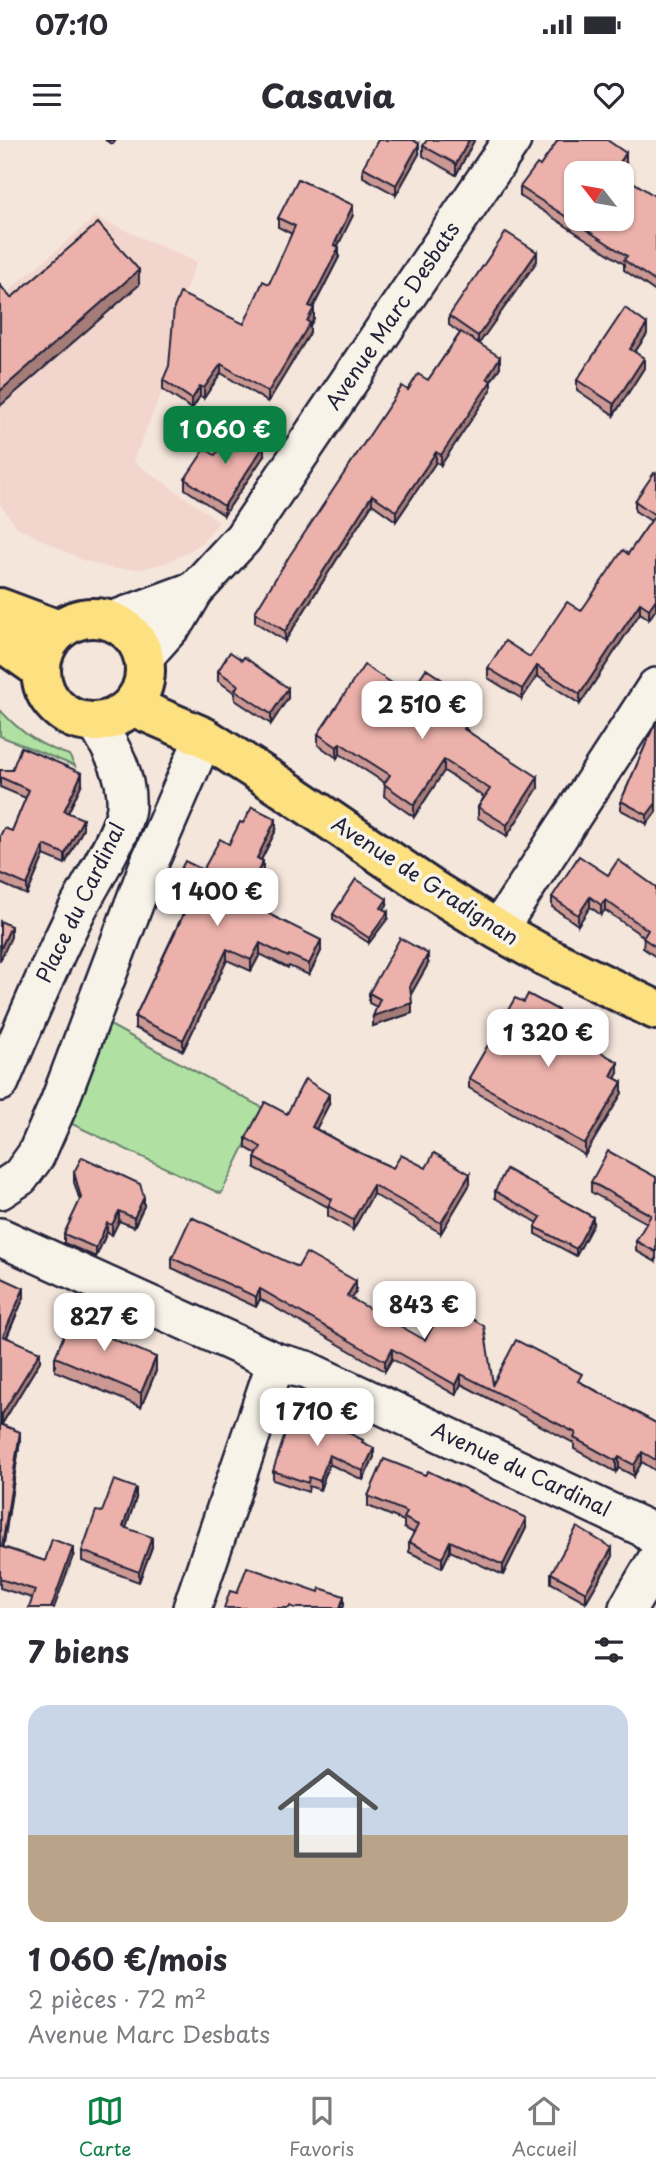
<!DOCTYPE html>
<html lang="fr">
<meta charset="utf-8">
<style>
:root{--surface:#fff;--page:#f2f2f3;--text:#2b2b33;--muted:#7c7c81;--line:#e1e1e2;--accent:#0b8043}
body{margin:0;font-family:"Playpen Sans",sans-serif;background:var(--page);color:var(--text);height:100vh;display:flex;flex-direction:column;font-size:26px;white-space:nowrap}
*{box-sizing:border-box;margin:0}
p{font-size:23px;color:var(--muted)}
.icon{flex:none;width:38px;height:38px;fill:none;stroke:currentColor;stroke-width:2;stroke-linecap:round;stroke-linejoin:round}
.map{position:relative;height:1468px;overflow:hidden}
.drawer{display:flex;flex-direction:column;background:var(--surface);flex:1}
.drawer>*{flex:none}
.needle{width:46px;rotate:301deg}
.buttons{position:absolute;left:564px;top:21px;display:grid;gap:14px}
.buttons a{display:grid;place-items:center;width:70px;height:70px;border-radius:14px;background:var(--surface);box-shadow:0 2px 5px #0004;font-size:35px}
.price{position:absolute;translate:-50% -60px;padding:0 16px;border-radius:14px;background:#fff;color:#222;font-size:23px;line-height:46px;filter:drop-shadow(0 2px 4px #0008)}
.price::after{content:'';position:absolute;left:50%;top:42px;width:21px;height:16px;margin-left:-10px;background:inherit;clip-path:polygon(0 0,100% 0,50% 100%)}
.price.selected{background:var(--accent);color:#fff}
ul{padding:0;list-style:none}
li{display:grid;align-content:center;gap:14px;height:371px;padding:0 28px}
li+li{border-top:2px solid var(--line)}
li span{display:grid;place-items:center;height:217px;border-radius:21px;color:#555}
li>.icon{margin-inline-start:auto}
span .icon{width:126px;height:126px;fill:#fffc;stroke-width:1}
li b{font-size:30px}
h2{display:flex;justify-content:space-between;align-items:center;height:84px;padding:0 28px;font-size:30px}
.status{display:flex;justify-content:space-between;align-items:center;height:49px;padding:0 35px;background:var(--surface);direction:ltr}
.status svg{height:19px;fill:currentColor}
header{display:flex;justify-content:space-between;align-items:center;height:91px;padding:0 28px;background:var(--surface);font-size:32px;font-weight:800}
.tabs{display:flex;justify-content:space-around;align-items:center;height:98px;border-top:2px solid var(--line);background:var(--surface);font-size:19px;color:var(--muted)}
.tabs a{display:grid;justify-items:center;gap:4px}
.tabs .selected{color:var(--accent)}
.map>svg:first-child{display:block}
.built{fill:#f2d6cd}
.green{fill:#b0e1a2;stroke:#69826e;stroke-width:2}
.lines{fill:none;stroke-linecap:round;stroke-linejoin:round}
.minor-casing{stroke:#22223b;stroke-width:42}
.major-casing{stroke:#22223b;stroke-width:44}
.minor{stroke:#f7f3e8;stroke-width:37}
.major{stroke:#fde080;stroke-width:38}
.wall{fill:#cb9893;stroke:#22223b;stroke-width:2}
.shaded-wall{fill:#a57c78;stroke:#22223b;stroke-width:2}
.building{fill:#ecb1ab;stroke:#22223b;stroke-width:2}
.labels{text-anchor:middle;stroke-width:7;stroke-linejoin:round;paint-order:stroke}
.street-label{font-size:21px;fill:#22223b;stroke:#f7f3e8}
</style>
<div class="status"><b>07:10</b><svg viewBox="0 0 49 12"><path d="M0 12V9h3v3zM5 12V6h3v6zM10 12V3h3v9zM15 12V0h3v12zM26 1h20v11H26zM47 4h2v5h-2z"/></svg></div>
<header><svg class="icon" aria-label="menu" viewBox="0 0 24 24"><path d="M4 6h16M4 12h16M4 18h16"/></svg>Casavia<svg class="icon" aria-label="heart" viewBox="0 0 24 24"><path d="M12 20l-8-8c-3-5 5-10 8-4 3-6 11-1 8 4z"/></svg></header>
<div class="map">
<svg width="656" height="1468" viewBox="0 0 656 1468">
<rect width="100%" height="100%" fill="#f5e6dc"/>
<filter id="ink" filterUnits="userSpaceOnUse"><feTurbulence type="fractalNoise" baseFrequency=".0143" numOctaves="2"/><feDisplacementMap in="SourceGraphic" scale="14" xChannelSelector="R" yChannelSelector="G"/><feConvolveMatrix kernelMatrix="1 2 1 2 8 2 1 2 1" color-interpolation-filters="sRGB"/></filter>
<g filter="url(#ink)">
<polygon class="built" points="95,77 197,122 174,177 169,235 133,321 219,381 204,401 187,413 165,423 141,429 113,429 82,420 17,387 0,364 0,158"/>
<g class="green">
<path d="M 0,570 C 20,592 40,606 69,615 L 75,626 L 0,596 Z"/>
<polygon points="110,885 263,968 221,1054 72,984"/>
</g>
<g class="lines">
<g class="minor-casing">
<g id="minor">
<polyline points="111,481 195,450"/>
<polyline points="144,517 178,479 195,450 243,398 512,0"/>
<polyline points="498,790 656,547"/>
<path d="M 0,942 C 24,885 48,828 76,772 C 89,746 124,692 126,667 C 128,636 112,609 96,583"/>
<polyline points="0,1050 20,1037 36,1015 59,963 151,719 204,597"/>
<polyline points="0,1097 276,1222 306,1230 644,1388 656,1398"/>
<polyline points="192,1468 276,1222"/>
<polyline points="628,1468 656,1421"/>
</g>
</g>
<g class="major-casing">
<g id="major">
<polyline points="0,468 59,490"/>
<circle cx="93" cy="530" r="52"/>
<polyline points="0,501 40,529"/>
<polyline points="132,566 204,597 280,646 433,750 498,790 545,816 656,870"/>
</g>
</g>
<use href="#minor" class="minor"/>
<use href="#major" class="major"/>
</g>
<g class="wall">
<polygon points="105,0 116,0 113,4"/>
<polygon points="474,0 456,35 423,16 423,6"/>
<polygon points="419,14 396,55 363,37 363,27"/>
<polygon points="626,22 619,33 656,57 656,152 624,130 624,124 520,56 520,47 540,26"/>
<polygon points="353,75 337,106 339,117 313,168 314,178 310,186 310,193 268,262 221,233 204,258 200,256 192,269 163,250 163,240 244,184 269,144 292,94 278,87 278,78"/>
<polygon points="537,121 479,203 500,227 491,241 491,250 441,325 436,322 396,381 372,364 285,501 255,482 255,472 408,250 428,240 460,193 449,185 449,176"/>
<polygon points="647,194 635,212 644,228 614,275 577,250 577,240"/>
<polygon points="215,315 264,316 224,375 185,349 185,339"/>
<polygon points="656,334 656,469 649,479 640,473 580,564 537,536 522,559 488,538 488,528 530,517 581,471 628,414 651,381 635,371 635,361"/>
<polygon points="218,531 288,558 271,584 235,560 235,553 218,541"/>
<polygon points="450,545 449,567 448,569 468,591 538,648 507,696 478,678 478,667 484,657 444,631 414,677 384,656 385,643 340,614 337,618 318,605 318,594 409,554"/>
<polygon points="656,581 656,672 647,684 621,670 621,661"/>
<polygon points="0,630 82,643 68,673 83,689 65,724 44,715 27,755 0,743 0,696 12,691 26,658 0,647"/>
<polygon points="276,690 261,720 263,732 247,763 321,811 309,835 289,826 288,828 260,814 251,831 227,820 183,911 135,888 135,877 183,774 167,766 167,755 203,730 229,704"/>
<polygon points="608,735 656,747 656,817 643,808 644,797 605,770 601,775 590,767 578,785 552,767 552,757"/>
<polygon points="387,765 384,769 388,778 369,803 333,780 333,774"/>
<polygon points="428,824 411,854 412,873 373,886 377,867 369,863 369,853"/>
<polygon points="558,879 592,908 618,933 615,938 622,953 585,1015 469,948 469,938"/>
<polygon points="329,964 316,989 358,1012 393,1028 426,1028 470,1044 441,1093 373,1054 353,1090 328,1076 328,1067 255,1028 255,1018 257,1014 246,1008 246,998 287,974"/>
<polygon points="74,1032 144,1066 134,1087 119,1081 112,1095 107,1092 96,1117 64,1103 64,1094 80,1061 74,1042"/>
<polygon points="656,1037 656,1122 636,1111 636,1101 647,1083 591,1052 591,1042"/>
<polygon points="495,1051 593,1084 576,1116 535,1094 535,1087 538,1083 495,1058"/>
<polygon points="172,1118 298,1127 356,1152 351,1159 493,1244 582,1243 656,1283 656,1331 642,1322 634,1336 619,1328 616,1332 574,1309 574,1303 461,1244 456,1255 392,1219 385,1231 260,1159 256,1167 172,1128"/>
<polygon points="0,1137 24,1157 7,1197 40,1221 2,1284 0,1283"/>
<polygon points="111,1198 156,1231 141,1267 55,1231 55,1217"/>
<polygon points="0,1284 20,1301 3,1407 45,1421 73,1416 32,1458 0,1448"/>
<polygon points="363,1303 374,1317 363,1340 329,1324 320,1350 309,1346 308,1352 273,1340 273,1331"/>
<polygon points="368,1356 526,1388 503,1435 450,1411 442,1428 409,1412 409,1402 414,1393 404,1388 404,1381 368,1366"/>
<polygon points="136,1358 126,1388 152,1407 139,1442 82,1421 82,1411 102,1372"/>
<polygon points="612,1418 586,1462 551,1443 551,1433"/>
</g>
<g class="shaded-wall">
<polygon points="469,0 474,0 474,1 456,35 456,24"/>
<polygon points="419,4 419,14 396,55 396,45"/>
<polygon points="626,13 626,22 619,33 615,30"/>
<polygon points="353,65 353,75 334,114 334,105"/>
<polygon points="339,107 339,117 309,175 309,166"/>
<polygon points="537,112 537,121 478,205 478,196"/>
<polygon points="139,130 139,145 0,266 0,251"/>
<polygon points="314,168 314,178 310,186 310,193 268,262 268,252"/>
<polygon points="647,184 647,194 630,219 630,209"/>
<polygon points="500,217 500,227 491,241 491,250 441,325 441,315 487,238"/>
<polygon points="644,218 644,228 614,275 614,264"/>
<polygon points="221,224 221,233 204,258 204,248"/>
<polygon points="200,246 200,256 192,269 192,259"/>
<polygon points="264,306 264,316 224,375 224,366"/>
<polygon points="436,312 436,322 396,381 396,371"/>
<polygon points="372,355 372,364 285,501 285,491"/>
<polygon points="656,459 656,469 649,479 649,469"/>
<polygon points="640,463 640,473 580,564 580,554"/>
<polygon points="537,526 537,536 522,559 522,549"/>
<polygon points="450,545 449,567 443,577 445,553"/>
<polygon points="288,548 288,558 271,584 271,574"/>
<polygon points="340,603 340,614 337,618 337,607"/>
<polygon points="444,620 444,631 414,677 414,665"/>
<polygon points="82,633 82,643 64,681 64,671"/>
<polygon points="538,637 538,648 507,696 507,685"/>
<polygon points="656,663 656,672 647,684 647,675"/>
<polygon points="83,679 83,689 65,724 65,714"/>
<polygon points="276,679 276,690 257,728 257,718"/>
<polygon points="44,705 44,715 27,755 27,745"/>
<polygon points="263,721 263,732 243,772 243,761"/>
<polygon points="590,757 590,767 578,785 578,775"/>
<polygon points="387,759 387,765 381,773 381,768"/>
<polygon points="605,760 605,770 601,775 601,765"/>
<polygon points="388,772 388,778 369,803 369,798"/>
<polygon points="11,786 11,797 0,821 0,810"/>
<polygon points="321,800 321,811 309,835 309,824"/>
<polygon points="260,803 260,814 251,831 251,820"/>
<polygon points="227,809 227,820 183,911 183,900"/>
<polygon points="428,814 428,824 410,856 410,846"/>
<polygon points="412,863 412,873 373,886 373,876"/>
<polygon points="592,897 592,908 588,905"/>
<polygon points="618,922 618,933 611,946 611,936"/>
<polygon points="622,942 622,953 585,1015 585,1004"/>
<polygon points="329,954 329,964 312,997 312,987"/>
<polygon points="470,1034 470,1044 441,1093 441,1083"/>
<polygon points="373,1045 373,1054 353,1090 353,1080"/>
<polygon points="144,1057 144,1066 134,1087 134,1078"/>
<polygon points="119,1071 119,1081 112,1095 112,1085"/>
<polygon points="593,1077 593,1084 576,1116 576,1109"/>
<polygon points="107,1083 107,1092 96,1117 96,1108"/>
<polygon points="356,1141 356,1152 347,1167 347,1156"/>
<polygon points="24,1148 24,1157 3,1205 3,1196"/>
<polygon points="260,1149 260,1159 256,1167 256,1157"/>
<polygon points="111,1184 111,1198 106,1196"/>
<polygon points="392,1209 392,1219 385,1231 385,1221"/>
<polygon points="40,1212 40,1221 2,1284 2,1274"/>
<polygon points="156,1217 156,1231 141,1267 141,1253"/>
<polygon points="461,1234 461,1244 456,1255 456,1245"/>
<polygon points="20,1292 20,1301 2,1416 2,1407"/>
<polygon points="374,1308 374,1317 363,1340 363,1331"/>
<polygon points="642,1312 642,1322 634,1336 634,1325"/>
<polygon points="329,1315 329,1324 320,1350 320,1341"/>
<polygon points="619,1317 619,1328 616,1332 616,1321"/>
<polygon points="136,1348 136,1358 123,1397 123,1387"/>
<polygon points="526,1378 526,1388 503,1435 503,1425"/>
<polygon points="152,1397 152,1407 139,1442 139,1432"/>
<polygon points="450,1401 450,1411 442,1428 442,1418"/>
<polygon points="73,1407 73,1416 54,1468 51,1468"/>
<polygon points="612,1408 612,1418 586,1462 586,1452"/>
<polygon points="344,1456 344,1466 343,1468 340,1468"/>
</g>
<g class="building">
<polygon points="378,0 413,0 419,4 396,45 363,27"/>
<polygon points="427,0 469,0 456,24 423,6"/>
<polygon points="558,0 607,0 626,13 615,30 620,33 576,33 576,79 621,79 621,34 656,57 656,142 624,120 627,116 520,47 537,24 540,26"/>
<polygon points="298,39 353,65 334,105 339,107 309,166 314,168 307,181 310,183 268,252 221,224 204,248 200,246 192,259 163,240 169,226 174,168 180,153 244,184 263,141 269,144 295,86 278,78"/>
<polygon points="98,83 139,130 0,251 0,145 11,158"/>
<polygon points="506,92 537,112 478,196 449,176"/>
<polygon points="625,168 647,184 630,209 644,218 614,264 577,240"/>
<polygon points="461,192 500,217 487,238 491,241 441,315 436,312 396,371 372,355 285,491 255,472 290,415 402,246 408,250 418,234 428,240"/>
<polygon points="235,287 264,306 224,366 185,339 205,309 215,315"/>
<polygon points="654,333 656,334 656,459 649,469 640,463 580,554 537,526 522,549 488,528 505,501 530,517 567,462 581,471 623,410 628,414 655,375 635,361"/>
<polygon points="230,512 242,520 244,517 288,548 271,574 235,550 238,545 218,531"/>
<polygon points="364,525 409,554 426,529 450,545 445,553 449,556 443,566 468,583 464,589 538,637 507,685 478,667 490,649 444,620 414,665 384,644 390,635 340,603 337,607 318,594"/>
<polygon points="656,581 656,663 647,675 621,661"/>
<polygon points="21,607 82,633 64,671 83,679 65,714 44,705 27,745 0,733 0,696 4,688 12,691 29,650 0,637 0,630 12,630"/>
<polygon points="252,667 276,679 257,718 263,721 243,761 321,800 309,824 289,815 288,817 260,803 251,820 227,809 183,900 135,877 188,765 167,755 185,721 203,730 220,699 229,704 240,682 243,683"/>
<polygon points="579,716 608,735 618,720 656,747 656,807 643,798 648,790 605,760 601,765 590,757 578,775 552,757"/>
<polygon points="356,739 387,759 381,768 388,772 369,798 333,774"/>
<polygon points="0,781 11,786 0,810"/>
<polygon points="400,798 428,814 410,846 412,863 373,876 380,859 369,853"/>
<polygon points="528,854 558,870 554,877 592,897 588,905 618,922 611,936 622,942 585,1004 469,938 515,858 524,862"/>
<polygon points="305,939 329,954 312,987 358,1012 393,1028 401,1015 426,1028 434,1013 470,1034 441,1083 373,1045 353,1080 328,1066 332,1059 255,1018 261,1007 246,998 265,962 287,974"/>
<polygon points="608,1011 656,1037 656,1112 636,1101 651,1075 591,1042"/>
<polygon points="82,1017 140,1044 144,1057 134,1078 119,1071 112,1085 107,1083 96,1108 64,1094 81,1058 74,1032"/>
<polygon points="506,1029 593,1077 576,1109 535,1087 541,1077 495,1051"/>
<polygon points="191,1077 298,1127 306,1113 356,1141 347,1156 425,1200 446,1164 484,1186 493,1244 516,1200 582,1234 578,1241 656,1283 656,1320 642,1312 634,1325 619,1317 616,1321 574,1298 576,1293 461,1234 456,1245 392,1209 385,1221 260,1149 256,1157 172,1118"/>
<polygon points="0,1137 24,1148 3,1196 40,1212 2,1274 0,1273"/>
<polygon points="75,1168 111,1184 106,1196 156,1217 141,1253 55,1217"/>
<polygon points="293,1270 327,1282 363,1300 362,1302 374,1308 363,1331 329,1315 320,1341 309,1337 308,1343 273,1331"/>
<polygon points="0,1284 20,1292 2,1407 45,1421 52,1399 73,1407 51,1468 29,1468 35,1450 0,1439"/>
<polygon points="384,1319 425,1335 428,1331 526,1378 503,1425 450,1401 442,1418 409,1402 418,1385 404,1378 407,1372 368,1356"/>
<polygon points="114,1340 136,1348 123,1387 152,1397 139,1432 82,1411 96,1371 102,1372"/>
<polygon points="577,1387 612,1408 586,1452 551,1433"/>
<polygon points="247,1427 319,1452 320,1448 344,1456 340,1468 295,1468 290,1466 289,1468 224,1468 230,1451 237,1453"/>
</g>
</g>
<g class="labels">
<g class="street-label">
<text transform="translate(393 176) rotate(-56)" y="7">Avenue Marc Desbats</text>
<text transform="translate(425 741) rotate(33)" y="7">Avenue de Gradignan</text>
<text transform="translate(81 763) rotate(-64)" y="7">Place du Cardinal</text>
<text transform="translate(521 1330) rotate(25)" y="7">Avenue du Cardinal</text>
</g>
</g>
</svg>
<div class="buttons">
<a><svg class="needle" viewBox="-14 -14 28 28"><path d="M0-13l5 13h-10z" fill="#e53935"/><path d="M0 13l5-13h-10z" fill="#7c7c81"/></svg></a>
</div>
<b class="price selected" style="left:225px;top:326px">1 060 €</b>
<b class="price" style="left:422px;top:601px">2 510 €</b>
<b class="price" style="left:217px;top:788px">1 400 €</b>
<b class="price" style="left:548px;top:929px">1 320 €</b>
<b class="price" style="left:424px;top:1201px">843 €</b>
<b class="price" style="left:104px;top:1213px">827 €</b>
<b class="price" style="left:317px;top:1308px">1 710 €</b>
</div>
<section class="drawer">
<h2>7 biens<svg class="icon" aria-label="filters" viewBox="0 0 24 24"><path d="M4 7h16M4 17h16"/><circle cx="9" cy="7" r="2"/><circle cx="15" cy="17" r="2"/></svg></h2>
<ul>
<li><span style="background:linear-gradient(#c9d6e8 60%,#b9a48a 0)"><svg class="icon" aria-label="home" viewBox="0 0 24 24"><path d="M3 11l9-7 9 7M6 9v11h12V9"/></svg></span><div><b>1 060 €/mois</b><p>2 pièces · 72 m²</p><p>Avenue Marc Desbats</p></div></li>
</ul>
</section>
<nav class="tabs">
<a class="selected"><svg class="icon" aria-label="map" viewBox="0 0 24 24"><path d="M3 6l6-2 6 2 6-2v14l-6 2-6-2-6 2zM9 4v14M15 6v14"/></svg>Carte</a>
<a><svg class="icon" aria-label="saved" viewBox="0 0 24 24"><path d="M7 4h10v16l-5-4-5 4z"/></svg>Favoris</a>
<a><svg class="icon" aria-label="home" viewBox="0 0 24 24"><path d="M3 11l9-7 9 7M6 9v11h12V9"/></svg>Accueil</a>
</nav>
